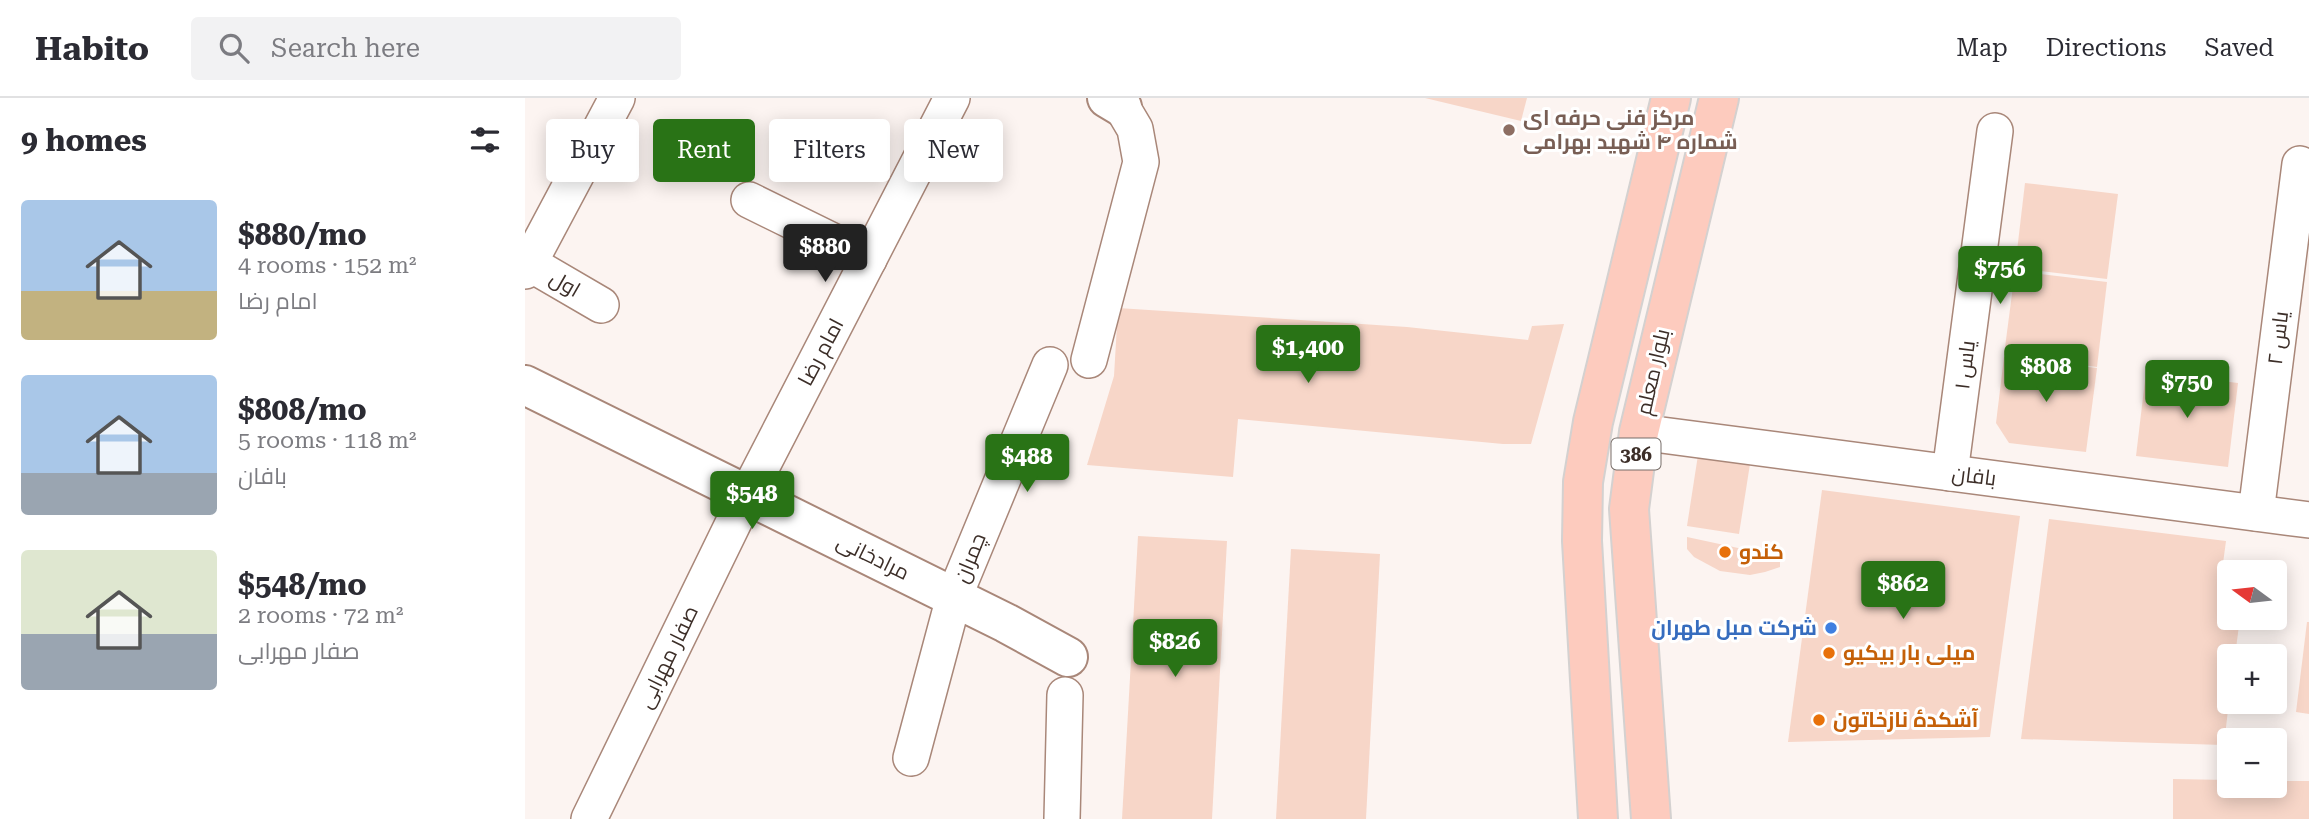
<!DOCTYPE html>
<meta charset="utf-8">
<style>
:root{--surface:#fff;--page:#f2f2f3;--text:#2b2b33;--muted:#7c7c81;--line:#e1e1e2;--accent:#297316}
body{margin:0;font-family:"Roboto Serif",Cairo,serif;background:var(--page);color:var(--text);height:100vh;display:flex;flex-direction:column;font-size:26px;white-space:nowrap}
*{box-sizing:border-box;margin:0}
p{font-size:23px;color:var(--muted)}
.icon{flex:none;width:38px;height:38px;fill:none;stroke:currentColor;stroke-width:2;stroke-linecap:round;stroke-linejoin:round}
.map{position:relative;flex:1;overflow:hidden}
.sheet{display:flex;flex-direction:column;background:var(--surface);width:525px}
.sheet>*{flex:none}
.banner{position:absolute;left:21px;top:21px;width:665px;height:63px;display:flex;gap:14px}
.needle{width:46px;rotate:285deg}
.fabs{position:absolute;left:1692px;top:462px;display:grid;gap:14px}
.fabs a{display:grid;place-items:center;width:70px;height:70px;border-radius:7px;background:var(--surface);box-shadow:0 4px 18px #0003;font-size:35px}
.price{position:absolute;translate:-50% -60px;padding:0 16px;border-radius:7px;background:var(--accent);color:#fff;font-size:23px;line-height:46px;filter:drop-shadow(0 2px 4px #0008)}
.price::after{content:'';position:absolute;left:50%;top:42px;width:21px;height:16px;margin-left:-10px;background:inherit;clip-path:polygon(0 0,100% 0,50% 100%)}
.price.current{background:#222;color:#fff}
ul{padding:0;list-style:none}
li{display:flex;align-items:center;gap:21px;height:175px;padding:0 21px}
li span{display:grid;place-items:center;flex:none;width:196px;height:140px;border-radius:7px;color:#555}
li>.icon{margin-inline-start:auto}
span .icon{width:84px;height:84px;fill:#fffc;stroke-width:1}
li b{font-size:30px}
h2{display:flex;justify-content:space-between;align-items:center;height:84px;padding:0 21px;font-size:30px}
.tag{padding:0 24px;border-radius:7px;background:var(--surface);box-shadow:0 4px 18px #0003;font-size:24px;line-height:63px}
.tag.current{background:var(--accent);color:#fff}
header{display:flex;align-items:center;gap:42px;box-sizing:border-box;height:98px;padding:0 35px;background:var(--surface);border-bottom:2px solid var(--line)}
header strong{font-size:33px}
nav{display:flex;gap:38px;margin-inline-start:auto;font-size:24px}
.search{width:490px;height:63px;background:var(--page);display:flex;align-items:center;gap:18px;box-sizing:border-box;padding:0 24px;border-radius:7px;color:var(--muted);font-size:26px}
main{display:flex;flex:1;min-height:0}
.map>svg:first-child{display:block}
.building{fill:#f7d6c8}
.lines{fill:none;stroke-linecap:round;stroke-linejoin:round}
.minor-casing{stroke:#a98779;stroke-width:38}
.tertiary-casing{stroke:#a98779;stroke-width:42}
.primary-casing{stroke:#d4d1d0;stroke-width:42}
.minor{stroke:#fff;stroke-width:35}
.tertiary{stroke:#fff;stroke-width:38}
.primary{stroke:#fdcbbe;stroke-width:38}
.education-dot{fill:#8d6e63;stroke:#fff;stroke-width:2.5}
.food-dot{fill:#e8710a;stroke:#fff;stroke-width:2.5}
.shop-dot{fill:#3f7fe0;stroke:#fff;stroke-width:2.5}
.labels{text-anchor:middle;stroke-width:6;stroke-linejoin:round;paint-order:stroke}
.shield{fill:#fff;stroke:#766d68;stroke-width:2}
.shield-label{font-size:19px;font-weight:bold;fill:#3c2e28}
.education-label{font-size:21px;font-weight:bold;fill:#785e54;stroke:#fff;text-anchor:start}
.street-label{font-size:21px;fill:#3c2e28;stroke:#fff}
.food-label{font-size:21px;font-weight:bold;fill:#c56008;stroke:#fff;text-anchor:start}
.shop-label{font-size:21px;font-weight:bold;fill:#366cbe;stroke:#fff;text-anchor:end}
</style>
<header>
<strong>Habito</strong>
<div class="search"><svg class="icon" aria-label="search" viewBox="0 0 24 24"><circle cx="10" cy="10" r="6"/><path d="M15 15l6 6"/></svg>Search here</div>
<nav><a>Map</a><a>Directions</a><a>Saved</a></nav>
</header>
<main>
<section class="sheet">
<h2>9 homes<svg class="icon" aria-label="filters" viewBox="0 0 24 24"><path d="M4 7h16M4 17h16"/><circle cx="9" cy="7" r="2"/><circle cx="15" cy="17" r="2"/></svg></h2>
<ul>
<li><span style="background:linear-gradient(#a9c7e8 65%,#c2b280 0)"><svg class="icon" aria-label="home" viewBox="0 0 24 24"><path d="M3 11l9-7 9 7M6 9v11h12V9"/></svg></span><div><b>$880/mo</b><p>4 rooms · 152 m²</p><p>امام رضا</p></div></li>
<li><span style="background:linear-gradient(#a9c7e8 70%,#9aa5b1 0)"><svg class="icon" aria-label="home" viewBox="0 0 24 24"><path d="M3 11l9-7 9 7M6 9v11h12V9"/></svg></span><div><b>$808/mo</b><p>5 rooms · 118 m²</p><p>بافان</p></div></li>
<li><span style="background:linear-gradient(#dfe7d0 60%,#9aa5b1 0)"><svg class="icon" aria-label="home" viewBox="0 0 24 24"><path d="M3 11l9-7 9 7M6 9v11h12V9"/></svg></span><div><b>$548/mo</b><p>2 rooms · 72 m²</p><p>صفار مهرابی</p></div></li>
</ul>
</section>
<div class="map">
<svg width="1784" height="721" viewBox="0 0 1784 721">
<rect width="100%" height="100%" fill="#fcf4f1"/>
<g class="building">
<polygon points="900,0 1002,0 996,23"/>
<polygon points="1500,85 1593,96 1582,181 1490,170"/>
<polygon points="1490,173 1582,184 1572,269 1479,257"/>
<polygon points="593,210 882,229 1003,242 1007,228 1039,226 1006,346 978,346 713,321 708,379 562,367 589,278"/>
<polygon points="1479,259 1572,270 1561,354 1484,345 1471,325"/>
<polygon points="1621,274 1713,285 1703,369 1611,358"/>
<polygon points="1173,357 1225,366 1214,436 1162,428"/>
<polygon points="1297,392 1495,418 1465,639 1263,644"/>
<polygon points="1524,421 1701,443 1694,495 1704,496 1704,520 1715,520 1710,558 1704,558 1704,603 1699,647 1496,641"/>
<polygon points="613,438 702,443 687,721 597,721"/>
<polygon points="1162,439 1255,459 1255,469 1240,474 1225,477 1195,473 1169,459 1162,451"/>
<polygon points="766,451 855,456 841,721 751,721"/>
<polygon points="1782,524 1784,524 1784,616 1771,614"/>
<polygon points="1648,681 1704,682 1704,688 1750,688 1750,683 1784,683 1784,721 1648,721"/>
</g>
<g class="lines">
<g class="minor-casing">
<g id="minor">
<polyline points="224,102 344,161"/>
<polyline points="4,165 76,207"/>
<polyline points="0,173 92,0"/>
<polyline points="564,262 616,64 610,31 597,9"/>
<polyline points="1114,334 1784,422"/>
<polyline points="1425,375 1470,33"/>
<polyline points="1731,415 1775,66"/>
<polyline points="386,660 429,499 525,267"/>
<polyline points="64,721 222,397 427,0"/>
<polyline points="537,721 540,597"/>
</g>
</g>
<g class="tertiary-casing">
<g id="tertiary">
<polyline points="582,0 597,9"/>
<polyline points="0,287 481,525 543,559"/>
</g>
</g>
<g class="primary-casing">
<g id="primary">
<polyline points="1073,721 1057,443 1058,384 1068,324 1146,0"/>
<polyline points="1126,721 1104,411 1114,334 1194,0"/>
</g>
</g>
<use href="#minor" class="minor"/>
<use href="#tertiary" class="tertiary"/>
<use href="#primary" class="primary"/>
</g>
<circle class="education-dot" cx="984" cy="32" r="7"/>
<g class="food-dot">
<circle cx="1200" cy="454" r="7"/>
<circle cx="1304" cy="555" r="7"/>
<circle cx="1294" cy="622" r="7"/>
</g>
<circle class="shop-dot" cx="1306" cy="530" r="7"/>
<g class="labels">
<rect class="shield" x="1086.5" y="340.5" width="49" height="31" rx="5"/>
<g class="shield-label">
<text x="1111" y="363">386</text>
</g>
<g class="education-label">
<text x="998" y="27">مرکز فنی حرفه ای<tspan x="998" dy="24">شماره ۴ شهید بهرامی</tspan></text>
</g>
<g class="street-label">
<text transform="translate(40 186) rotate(30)" y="7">اول</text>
<text transform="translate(1753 240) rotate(-83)" y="7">یاس ۲</text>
<text transform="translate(296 254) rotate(-62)" y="7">امام رضا</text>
<text transform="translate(1440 267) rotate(-83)" y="7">یاس ۱</text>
<text transform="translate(1128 274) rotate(-77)" y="7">بلوار معلم</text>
<text transform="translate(1449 378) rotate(7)" y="7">بافان</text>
<text transform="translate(348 459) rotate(26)" y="7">مرادخانی</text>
<text transform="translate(445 460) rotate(-68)" y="7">چمران</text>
<text transform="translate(143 559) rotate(-64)" y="7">صفار مهرابی</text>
</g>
<g class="food-label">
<text x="1214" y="461">کندو</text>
<text x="1318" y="562">میلی بار بیکیو</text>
<text x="1308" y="629">آشکدهٔ نازخاتون</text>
</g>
<g class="shop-label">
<text x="1292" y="537">شرکت مبل طهران</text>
</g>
</g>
</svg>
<div class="fabs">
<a><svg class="needle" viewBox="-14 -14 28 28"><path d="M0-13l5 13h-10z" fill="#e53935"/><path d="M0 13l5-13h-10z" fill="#7c7c81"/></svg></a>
<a>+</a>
<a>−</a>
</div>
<b class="price current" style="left:300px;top:186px">$880</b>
<b class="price" style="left:1475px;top:208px">$756</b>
<b class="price" style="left:783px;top:287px">$1,400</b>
<b class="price" style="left:1521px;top:306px">$808</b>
<b class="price" style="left:1662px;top:322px">$750</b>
<b class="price" style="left:502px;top:396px">$488</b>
<b class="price" style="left:227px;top:433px">$548</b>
<b class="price" style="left:1378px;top:523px">$862</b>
<b class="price" style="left:650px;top:581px">$826</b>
<div class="banner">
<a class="tag">Buy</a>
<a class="tag current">Rent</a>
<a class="tag">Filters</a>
<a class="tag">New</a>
</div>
</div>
</main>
